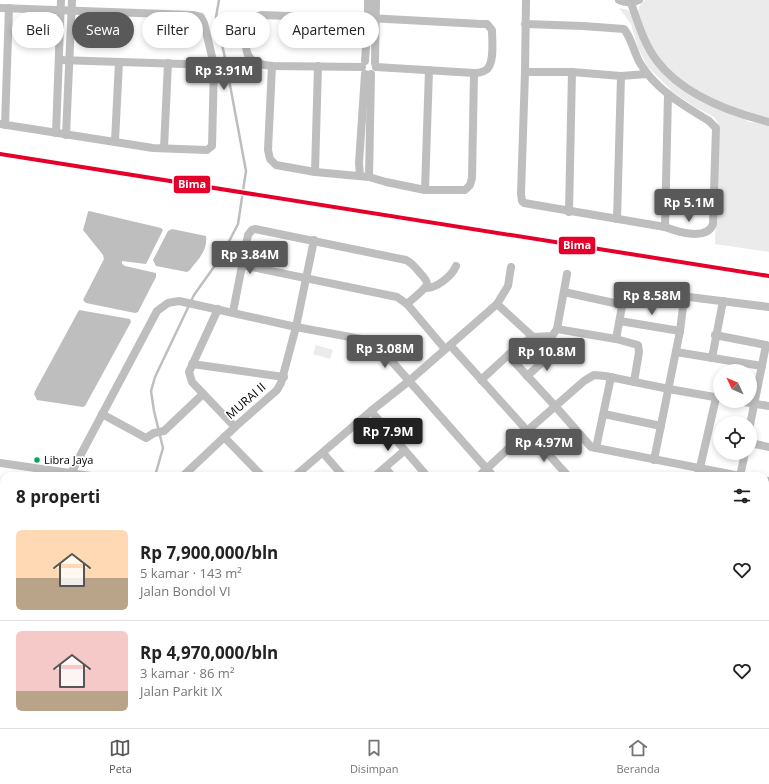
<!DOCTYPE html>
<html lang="id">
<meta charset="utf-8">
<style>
:root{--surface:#fff;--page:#f2f2f2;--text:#222;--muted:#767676;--line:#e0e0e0;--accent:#595959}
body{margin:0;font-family:"Open Sans",sans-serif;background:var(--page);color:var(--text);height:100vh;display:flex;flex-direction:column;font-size:15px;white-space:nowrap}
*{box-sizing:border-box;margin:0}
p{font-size:13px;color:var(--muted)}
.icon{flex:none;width:22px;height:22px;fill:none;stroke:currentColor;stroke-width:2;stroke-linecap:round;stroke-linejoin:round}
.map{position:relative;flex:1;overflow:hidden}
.panel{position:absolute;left:0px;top:472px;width:769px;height:256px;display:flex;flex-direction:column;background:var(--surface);border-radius:12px 12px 0 0;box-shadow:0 2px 6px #0003}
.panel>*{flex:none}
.guide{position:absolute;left:12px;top:12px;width:400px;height:36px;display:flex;gap:8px}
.needle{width:26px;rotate:314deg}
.fabs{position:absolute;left:713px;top:364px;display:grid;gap:8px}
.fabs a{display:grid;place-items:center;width:44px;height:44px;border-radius:50%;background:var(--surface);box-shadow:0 2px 6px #0003;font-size:20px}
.price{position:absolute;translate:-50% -34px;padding:0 9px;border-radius:4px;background:var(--accent);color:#fff;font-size:13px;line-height:26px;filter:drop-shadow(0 1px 2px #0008)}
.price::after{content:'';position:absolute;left:50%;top:24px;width:12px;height:9px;margin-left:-6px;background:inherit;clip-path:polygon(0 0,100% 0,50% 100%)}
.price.current{background:#222;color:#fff}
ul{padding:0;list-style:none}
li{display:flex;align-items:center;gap:12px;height:100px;padding:0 16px}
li+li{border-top:1px solid var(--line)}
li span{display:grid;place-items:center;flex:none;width:112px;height:80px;border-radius:6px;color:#555}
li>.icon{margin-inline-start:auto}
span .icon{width:48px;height:48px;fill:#fffc;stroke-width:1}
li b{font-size:17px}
h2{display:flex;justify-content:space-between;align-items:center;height:48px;padding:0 16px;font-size:17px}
.tag{padding:0 14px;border-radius:18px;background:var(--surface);box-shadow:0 2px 6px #0003;font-size:14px;line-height:36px}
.tag.current{background:var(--accent);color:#fff}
.dock{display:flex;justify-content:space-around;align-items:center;height:56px;border-top:1px solid var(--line);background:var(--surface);font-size:11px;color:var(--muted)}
.dock a{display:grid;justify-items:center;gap:2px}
.dock .current{color:var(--accent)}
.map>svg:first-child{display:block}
.green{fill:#ebebeb}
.water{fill:#bebebe}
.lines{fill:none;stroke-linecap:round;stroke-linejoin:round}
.stream{stroke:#bebebe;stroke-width:2.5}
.minor{stroke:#bebebe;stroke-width:8}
.rail-1-casing{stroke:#fff;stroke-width:7}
.rail-1{stroke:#e4002b;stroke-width:4}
.bus-dot{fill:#00a651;stroke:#fff;stroke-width:1.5}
.labels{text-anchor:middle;stroke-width:3.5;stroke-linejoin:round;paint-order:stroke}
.bus-label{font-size:11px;fill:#000;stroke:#fff;text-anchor:start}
.street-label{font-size:12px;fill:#000;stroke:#fff}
.line-badge{stroke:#fff;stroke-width:1.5}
.badge-label{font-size:11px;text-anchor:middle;font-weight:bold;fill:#fff}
</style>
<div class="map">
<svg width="769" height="728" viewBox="0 0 769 728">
<rect width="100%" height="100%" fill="#fff"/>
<g class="green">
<polygon points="645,0 769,0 769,121 735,112 681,81 654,54 638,14 639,7"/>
<polygon points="619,8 628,10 631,14 667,74 749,122 769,124 769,252 715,244 718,123 714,117 695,107 674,93 648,67 638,48 631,24"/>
<polygon points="316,345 333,350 330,359 313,354"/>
</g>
<g class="water">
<polygon points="89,211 161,228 163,230 146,264 122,261 122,264 125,266 156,273 156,277 138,312 135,313 86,303 83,300 104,259 103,255 83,230 88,212"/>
<path d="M 172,229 L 206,236 C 208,251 198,259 190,270 L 187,272 L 156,266 L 153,260 L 168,231 Z"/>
<polygon points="79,310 130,319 131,322 85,406 83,407 37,400 34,394 35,391"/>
</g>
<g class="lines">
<g class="stream">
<polyline points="155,476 163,448 154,411 151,391 155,377 194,295 221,257 238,224 246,171 225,58 216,17 219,0"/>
<polyline points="125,728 125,724"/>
</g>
<g class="minor">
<path d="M 619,0 C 626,3 633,3 639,0"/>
<path d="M 631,3 C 638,23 644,44 657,61 C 683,95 729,112 769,122"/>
<polyline points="0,8 193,15 201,17 204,23 214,65 212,146 207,150 153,148 0,124"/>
<path d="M 525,24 L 583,26 L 624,29 C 631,37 634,53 640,63 C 656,90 683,105 709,121 L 716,128 L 713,224 C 707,241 678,232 665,227 L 524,203 L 522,201 L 521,194 L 525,72 L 526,0"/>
<polyline points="59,60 214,65"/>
<polyline points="365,61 368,18 368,0"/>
<polyline points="375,63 376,0"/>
<polyline points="272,66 268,150 270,159 276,165 315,172 369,177 386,182 425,190 465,190 470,185 472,178 474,73"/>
<path d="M 362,67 L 272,66 C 265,65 257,65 251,59 C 246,54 246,48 246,41 C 246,28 247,18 262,15 L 345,18 L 368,18 L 481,24 L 487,24 L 492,30 C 492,40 495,64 486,70 C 483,72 478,73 474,73 L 376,67"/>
<polyline points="525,72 572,72 621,76 647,74"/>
<polyline points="5,125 9,8"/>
<polyline points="56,133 61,0"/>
<polyline points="66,135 72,0"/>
<polyline points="115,141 119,62"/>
<polyline points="164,148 168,63"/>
<polyline points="315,172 318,66"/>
<polyline points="360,176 359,163 365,74"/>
<polyline points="369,177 371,74"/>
<polyline points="425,190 429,70"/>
<polyline points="569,212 572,72"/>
<polyline points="617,219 621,76"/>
<polyline points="665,227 668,94"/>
<polyline points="242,265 397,297 407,304 445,349"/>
<path d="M 425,288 C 436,289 452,276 456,266"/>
<polyline points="564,292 623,305"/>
<polyline points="681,296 769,307"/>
<polyline points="497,304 533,337 552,336 557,329 616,339 638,345 639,352 634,382"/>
<polyline points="218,309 189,372 192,382 235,427"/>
<path d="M 233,312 L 248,235 L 252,230 L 255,229 L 406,260 C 412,263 416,268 420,273 C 423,276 427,280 427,284 C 426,289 411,300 407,304"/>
<polyline points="620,321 680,331"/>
<polyline points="557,329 567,274"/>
<polyline points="715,335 766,345 750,425"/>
<polyline points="616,339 625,290 628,286 681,296 684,299 680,331 654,460"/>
<polyline points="450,345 568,476"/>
<polyline points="676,352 762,366"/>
<polyline points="508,355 556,407 591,447 740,476"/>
<polyline points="712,358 723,301"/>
<polyline points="192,364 284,377"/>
<polyline points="527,376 554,352"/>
<polyline points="481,380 517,347 533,337"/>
<polyline points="738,401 769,406"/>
<polyline points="371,411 427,476"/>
<polyline points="102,414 146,438 154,433 164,431 203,394"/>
<polyline points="604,414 661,426"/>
<polyline points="224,437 262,476"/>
<polyline points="750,443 769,447"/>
<polyline points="596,448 611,377"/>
<polyline points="323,453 343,476"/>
<polyline points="0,463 91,476"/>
<polyline points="385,468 392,476"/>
<polyline points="71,473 157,311 168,303 179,301 296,327 372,341 380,348 493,476"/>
<polyline points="183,476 235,427 277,390 281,383 296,327 314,240"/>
<polyline points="295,476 371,411 409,381 497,304 508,286 511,267"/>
<polyline points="375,476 404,451"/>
<polyline points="479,476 527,431 584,381 594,375 605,376 669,389 720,398"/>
<polyline points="698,476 716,398"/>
<polyline points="740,476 745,453"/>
<polyline points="765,481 769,481"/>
<polyline points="765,519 769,520"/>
<polyline points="0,526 4,528"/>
<polyline points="765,578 769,579"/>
<polyline points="765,605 769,602"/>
<polyline points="0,619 4,624"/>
<polyline points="765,661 769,665"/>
<polyline points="0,669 4,665"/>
<polyline points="765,684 769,680"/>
<polyline points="104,724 108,728"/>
<polyline points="334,724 338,728"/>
<polyline points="487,724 491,728"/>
<polyline points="729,724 732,728"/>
<polyline points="12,728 17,724"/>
<polyline points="145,728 145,724"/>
<polyline points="195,728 196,724"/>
<polyline points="241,728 245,724"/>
<polyline points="316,728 321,724"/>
<polyline points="438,728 443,724"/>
<polyline points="561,728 565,724"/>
<polyline points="606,728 607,724"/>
<polyline points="716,728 721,724"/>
</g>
<g class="rail-1-casing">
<polyline id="rail-1" points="0,154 769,276"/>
</g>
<use href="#rail-1" class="rail-1"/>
</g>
<circle class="bus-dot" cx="37" cy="460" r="3.5"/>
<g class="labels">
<g class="bus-label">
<text x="44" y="464">Libra Jaya</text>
</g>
<g class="street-label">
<text transform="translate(246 401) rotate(-41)" y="4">MURAI II</text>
</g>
</g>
<g class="line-badge">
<rect x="173" y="175" width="38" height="19" rx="4" fill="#e4002b"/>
<rect x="558" y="236" width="38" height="19" rx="4" fill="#e4002b"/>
</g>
<g class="badge-label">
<text x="192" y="188">Bima</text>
<text x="577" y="249">Bima</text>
</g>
</svg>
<div class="fabs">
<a><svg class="needle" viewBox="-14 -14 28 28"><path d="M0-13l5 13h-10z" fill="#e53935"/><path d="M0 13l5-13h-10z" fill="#767676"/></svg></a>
<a><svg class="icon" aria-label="locate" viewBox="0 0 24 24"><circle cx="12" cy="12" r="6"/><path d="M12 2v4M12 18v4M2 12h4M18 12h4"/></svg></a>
</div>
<b class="price" style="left:224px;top:91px">Rp 3.91M</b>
<b class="price" style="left:689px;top:223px">Rp 5.1M</b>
<b class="price" style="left:250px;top:275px">Rp 3.84M</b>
<b class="price" style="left:652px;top:316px">Rp 8.58M</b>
<b class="price" style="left:385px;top:369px">Rp 3.08M</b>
<b class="price" style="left:547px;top:372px">Rp 10.8M</b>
<b class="price current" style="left:388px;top:452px">Rp 7.9M</b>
<b class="price" style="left:544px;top:463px">Rp 4.97M</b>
<div class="guide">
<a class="tag">Beli</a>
<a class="tag current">Sewa</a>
<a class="tag">Filter</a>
<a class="tag">Baru</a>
<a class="tag">Apartemen</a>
</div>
<section class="panel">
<h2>8 properti<svg class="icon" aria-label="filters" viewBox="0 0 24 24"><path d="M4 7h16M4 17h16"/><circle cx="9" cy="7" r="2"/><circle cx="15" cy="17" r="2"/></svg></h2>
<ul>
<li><span style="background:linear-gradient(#ffd9b3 60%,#b9a48a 0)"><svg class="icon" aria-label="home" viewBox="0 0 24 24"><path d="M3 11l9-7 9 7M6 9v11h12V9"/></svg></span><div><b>Rp 7,900,000/bln</b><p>5 kamar · 143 m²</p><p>Jalan Bondol VI</p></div><svg class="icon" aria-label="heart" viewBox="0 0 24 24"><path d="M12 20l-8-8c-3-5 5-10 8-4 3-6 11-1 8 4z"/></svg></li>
<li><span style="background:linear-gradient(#f6c9c9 75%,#b9a48a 0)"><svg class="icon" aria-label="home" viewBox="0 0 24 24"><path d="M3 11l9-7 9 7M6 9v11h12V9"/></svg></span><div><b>Rp 4,970,000/bln</b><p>3 kamar · 86 m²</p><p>Jalan Parkit IX</p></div><svg class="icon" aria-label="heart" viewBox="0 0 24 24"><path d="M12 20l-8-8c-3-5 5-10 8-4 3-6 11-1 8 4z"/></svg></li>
</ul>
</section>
</div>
<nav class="dock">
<a class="current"><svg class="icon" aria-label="map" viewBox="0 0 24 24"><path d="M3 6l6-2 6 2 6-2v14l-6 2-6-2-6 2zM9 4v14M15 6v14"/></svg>Peta</a>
<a><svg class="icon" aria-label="saved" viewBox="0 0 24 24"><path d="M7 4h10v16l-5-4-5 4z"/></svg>Disimpan</a>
<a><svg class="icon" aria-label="home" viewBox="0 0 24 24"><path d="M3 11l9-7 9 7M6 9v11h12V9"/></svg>Beranda</a>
</nav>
